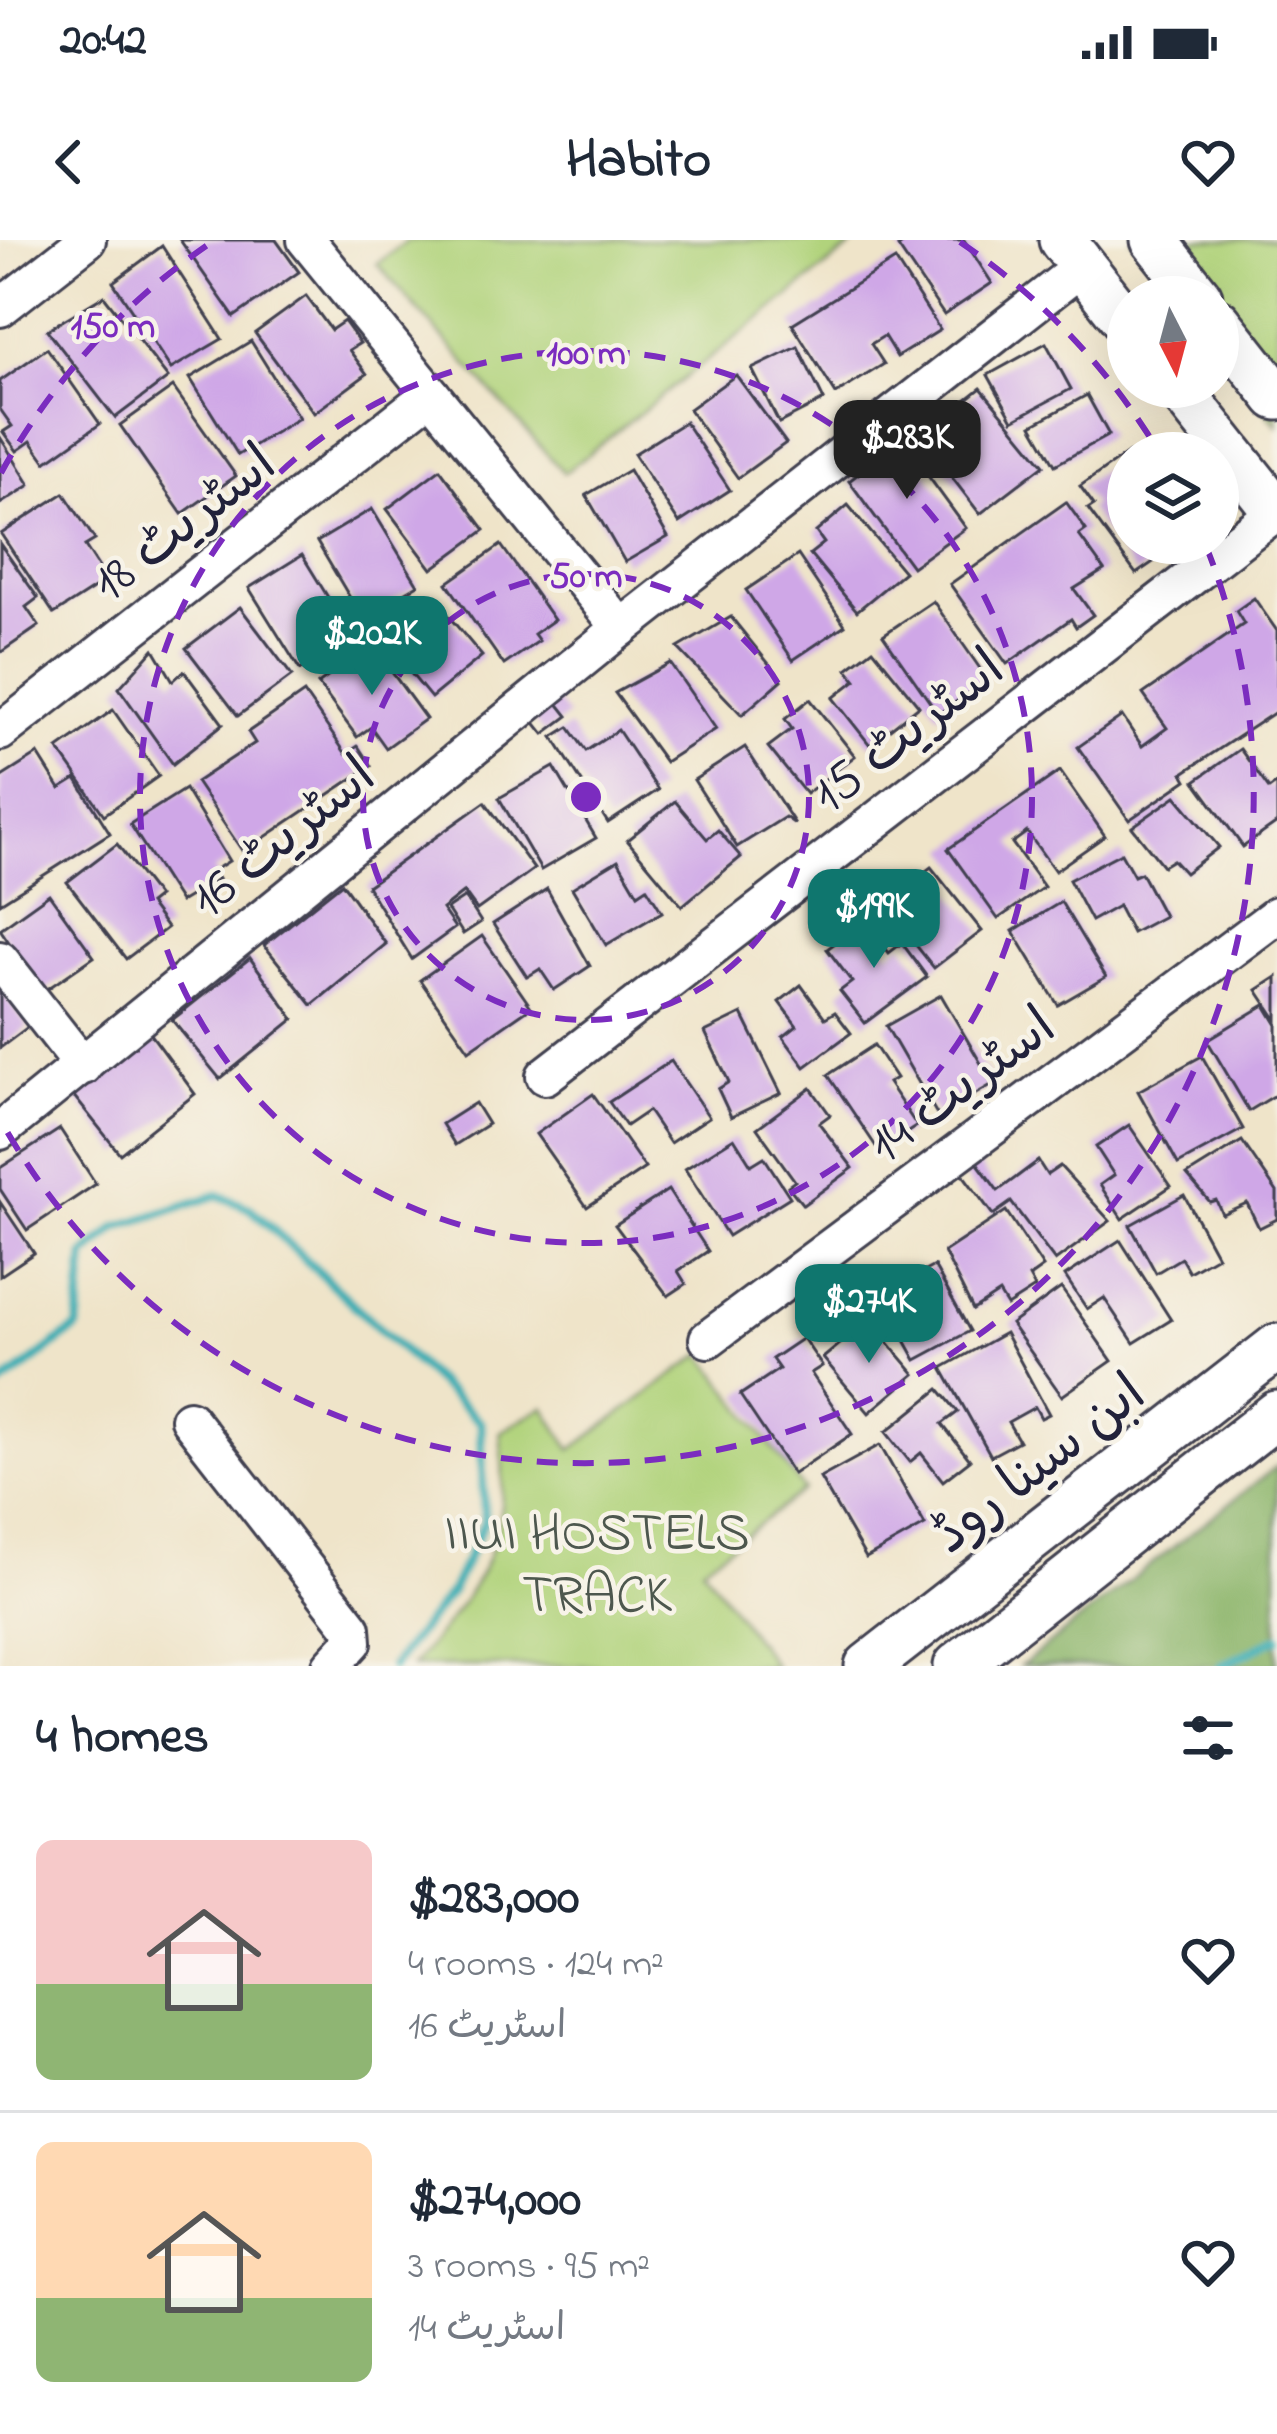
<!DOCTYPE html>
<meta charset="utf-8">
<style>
:root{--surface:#fff;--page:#f6f6f7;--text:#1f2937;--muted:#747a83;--line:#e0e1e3;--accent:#0f766e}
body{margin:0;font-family:"Indie Flower","Playpen Sans Arabic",sans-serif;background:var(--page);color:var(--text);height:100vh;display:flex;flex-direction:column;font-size:45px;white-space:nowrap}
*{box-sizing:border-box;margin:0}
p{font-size:39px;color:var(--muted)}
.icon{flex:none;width:66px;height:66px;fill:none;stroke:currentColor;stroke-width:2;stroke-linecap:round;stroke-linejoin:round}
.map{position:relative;height:1426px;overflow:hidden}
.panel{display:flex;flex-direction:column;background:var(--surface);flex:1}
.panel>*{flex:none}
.needle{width:78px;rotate:174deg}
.controls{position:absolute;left:1107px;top:36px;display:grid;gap:24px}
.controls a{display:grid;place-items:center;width:132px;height:132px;border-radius:50%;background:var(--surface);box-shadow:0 12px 48px #0002;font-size:60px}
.price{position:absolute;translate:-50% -102px;padding:0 27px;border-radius:24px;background:var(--accent);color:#fff;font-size:39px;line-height:78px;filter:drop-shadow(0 3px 6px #0008)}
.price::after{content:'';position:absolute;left:50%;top:72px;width:36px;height:27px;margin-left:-18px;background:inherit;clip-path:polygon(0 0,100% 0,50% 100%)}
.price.current{background:#222;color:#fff}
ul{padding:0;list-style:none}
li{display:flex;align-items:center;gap:36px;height:300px;padding:0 36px}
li+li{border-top:3px solid var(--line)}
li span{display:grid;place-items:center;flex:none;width:336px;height:240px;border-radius:18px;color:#555}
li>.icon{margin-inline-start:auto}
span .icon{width:144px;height:144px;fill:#fffc;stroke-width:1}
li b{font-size:51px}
h2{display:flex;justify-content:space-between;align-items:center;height:144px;padding:0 36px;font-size:51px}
.status{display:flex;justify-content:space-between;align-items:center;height:84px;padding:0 60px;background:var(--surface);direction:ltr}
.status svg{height:33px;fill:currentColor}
header{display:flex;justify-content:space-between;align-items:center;height:156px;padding:0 36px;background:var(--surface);font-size:54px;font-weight:700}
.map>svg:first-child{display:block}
.green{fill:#b1d37b;stroke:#6a7a5b;stroke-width:3}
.forest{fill:#8cb56b;stroke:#576c53;stroke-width:3}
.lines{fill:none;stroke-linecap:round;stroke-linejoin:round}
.stream{stroke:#3caeb4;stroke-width:9}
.building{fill:#cfa7e7}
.minor-casing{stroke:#413f50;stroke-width:42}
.major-casing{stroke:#413f50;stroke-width:51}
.minor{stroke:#fff;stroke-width:36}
.major{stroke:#fff;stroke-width:45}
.ring{fill:none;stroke:#7b2cbf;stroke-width:6;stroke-dasharray:21 15}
.labels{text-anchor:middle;stroke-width:9;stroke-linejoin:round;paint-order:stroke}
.street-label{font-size:54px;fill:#22223b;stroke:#f7f3e8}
.park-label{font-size:54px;fill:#4d574e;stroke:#f7f3e8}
.centre{fill:#7b2cbf;stroke:#f7f3e8;stroke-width:6}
.ring-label{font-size:36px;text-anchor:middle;font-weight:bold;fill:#7b2cbf;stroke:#f7f3e8;stroke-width:9;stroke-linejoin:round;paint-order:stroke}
</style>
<div class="status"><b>20:42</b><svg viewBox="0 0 49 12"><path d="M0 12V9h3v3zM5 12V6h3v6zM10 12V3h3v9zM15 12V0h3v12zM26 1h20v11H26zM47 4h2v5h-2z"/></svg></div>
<header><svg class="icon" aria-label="back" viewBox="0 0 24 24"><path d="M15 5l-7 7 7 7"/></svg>Habito<svg class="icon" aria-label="heart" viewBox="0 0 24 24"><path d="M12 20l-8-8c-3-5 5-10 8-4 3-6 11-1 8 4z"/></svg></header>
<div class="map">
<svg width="1277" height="1426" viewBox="0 0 1277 1426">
<rect width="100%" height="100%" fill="#f7f3e8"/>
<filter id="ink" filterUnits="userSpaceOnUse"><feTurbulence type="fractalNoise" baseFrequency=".00833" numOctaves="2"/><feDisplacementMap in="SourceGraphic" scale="24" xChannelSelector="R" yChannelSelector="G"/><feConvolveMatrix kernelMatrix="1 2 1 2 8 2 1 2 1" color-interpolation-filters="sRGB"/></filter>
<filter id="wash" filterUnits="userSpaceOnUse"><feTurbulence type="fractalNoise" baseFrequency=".004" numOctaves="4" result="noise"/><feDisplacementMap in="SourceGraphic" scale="48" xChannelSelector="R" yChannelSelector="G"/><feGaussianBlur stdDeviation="2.7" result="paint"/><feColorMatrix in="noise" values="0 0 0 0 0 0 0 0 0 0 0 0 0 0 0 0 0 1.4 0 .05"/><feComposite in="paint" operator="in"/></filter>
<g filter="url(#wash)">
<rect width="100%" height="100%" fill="#efe4c9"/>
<g class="green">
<polygon points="408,0 860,0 564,233 377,24"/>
<polygon points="1133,0 1277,0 1277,185 1218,109 1218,57"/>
<path d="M 702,1114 L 804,1250 L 702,1327 L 775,1426 L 412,1426 C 482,1342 512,1306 500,1192 L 544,1167 L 571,1210 Z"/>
</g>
<polygon class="forest" points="1277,1226 1277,1426 1021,1426"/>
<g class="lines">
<g class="stream">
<polyline points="0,1146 78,1087 85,1015 117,987 218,955 251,969 481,1183 484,1282 452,1350 392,1426"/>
<polyline points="1221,1426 1277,1398"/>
</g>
</g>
<g id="blocks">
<g class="building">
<polygon points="180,0 276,0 299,32 234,77"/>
<polygon points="908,0 964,0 992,43 944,75 898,7"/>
<polygon points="162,6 222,99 171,129 113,42"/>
<polygon points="895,20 940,90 897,117 884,96 871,104 884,124 836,154 792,84"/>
<polygon points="104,56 168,138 115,178 47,90"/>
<polygon points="306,56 331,90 344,81 360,103 349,110 367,134 314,173 255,93"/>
<polygon points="251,101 299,178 238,215 190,138"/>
<polygon points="1046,103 1071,149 1013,180 988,135"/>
<polygon points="798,107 824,160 779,183 752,129"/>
<polygon points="47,108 100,184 46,222 31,201 17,211 3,192 12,186 0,169 0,141"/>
<polygon points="736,135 786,203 738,238 689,169"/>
<polygon points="173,147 236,236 182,274 120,185"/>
<polygon points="981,148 1044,225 980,274 920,196"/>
<polygon points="1087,155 1109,195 1055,225 1032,185"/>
<polygon points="685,182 730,250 679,283 634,214"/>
<polygon points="911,193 922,210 915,218 966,288 912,327 849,241"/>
<polygon points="0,197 30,245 0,264"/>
<polygon points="1128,213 1128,303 1157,303 1165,314 1136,334 1088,269 1094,265 1080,246"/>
<polygon points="440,229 485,290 432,329 387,269"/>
<polygon points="629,230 668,297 625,322 586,255"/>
<polygon points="64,253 95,300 85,306 107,340 54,374 1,294"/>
<polygon points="1066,262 1086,290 1079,295 1104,330 1074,349 1093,375 1076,387 1071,379 1007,424 950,344"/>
<polygon points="848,265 904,332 857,371 810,314 824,303 816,292"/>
<polygon points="372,269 418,345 362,378 317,302"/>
<polygon points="0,304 38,358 26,367 39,386 0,413"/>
<polygon points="501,305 554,380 534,394 539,401 504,425 447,343"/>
<polygon points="302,315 353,398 300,430 249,348"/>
<polygon points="798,315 845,385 793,420 746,350"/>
<polygon points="430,354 482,416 431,458 380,396"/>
<polygon points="1254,358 1277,391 1277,471 1183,533 1187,540 1129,580 1078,507 1122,476 1142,506 1167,488 1143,454 1244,384 1236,371"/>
<polygon points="933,361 988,440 938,474 883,395"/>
<polygon points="240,367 292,436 238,476 186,408"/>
<polygon points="731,377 782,440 742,475 678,408"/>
<polygon points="372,405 426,479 386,508 371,487 357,497 318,444"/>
<polygon points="154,409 173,441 184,431 223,484 173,524 119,448"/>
<polygon points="873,409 919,466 870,505 833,458 856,440 847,429"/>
<polygon points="670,423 716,489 665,522 615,453"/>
<polygon points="304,453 346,514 358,506 371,526 243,612 196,542 255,503 248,492"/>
<polygon points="553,457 568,476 544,494 529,475"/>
<polygon points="810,459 855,516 806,554 768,507 792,489 785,479"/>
<polygon points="113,470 159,536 104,575 58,509"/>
<polygon points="569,487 586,511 618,490 658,550 608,583 553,497"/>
<polygon points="745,507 795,584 785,577 737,607 694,540"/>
<polygon points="1240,509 1269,549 1277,543 1277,583 1243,607 1195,541"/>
<polygon points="38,514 60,549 76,539 110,593 0,663 0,538"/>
<polygon points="554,527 596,598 541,630 499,558"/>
<polygon points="1060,531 1105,596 1055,631 1027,592 1012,603 1044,647 998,679 948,609"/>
<polygon points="185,549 229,621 213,631 218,639 180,662 130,584"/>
<polygon points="1176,556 1219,607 1185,633 1173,620 1163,626 1132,587"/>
<polygon points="675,561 707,599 718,590 741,617 682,666 627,600"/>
<polygon points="485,562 534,629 477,670 464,652 442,669 455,688 412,719 367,646"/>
<polygon points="117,604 158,657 149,664 167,688 126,719 67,642"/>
<polygon points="1121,613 1134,636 1141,633 1164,676 1132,693 1118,666 1091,681 1069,640"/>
<polygon points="618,620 638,654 647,648 662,672 606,705 572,648"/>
<polygon points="931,627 982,691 934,728 888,670 902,659 897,653"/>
<polygon points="342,643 386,704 312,765 264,705"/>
<polygon points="547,649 590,726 554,750 540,729 527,737 493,684"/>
<polygon points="49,654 94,717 43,752 0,689"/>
<polygon points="465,657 481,682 463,694 447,669"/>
<polygon points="1061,662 1106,737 1058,765 1013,691"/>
<polygon points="865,681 889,713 902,703 927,737 865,783 840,751 852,742 827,709"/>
<polygon points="482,696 531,767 469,810 420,740"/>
<polygon points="250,718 294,779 220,839 172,780"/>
<polygon points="1277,737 1277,780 1257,750"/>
<polygon points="801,745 825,778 835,772 851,793 805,827 783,797 797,786 779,762"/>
<polygon points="0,750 28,787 0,808"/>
<polygon points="941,755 993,844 938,876 886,786"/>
<polygon points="1265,765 1277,785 1277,854 1249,871 1207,800"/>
<polygon points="742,774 781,853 731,877 718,849 729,842 705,792"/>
<polygon points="150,793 195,854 120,914 73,855"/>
<polygon points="874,805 896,838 888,843 917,886 879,911 828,835"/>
<polygon points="1202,816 1243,889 1178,924 1138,851"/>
<polygon points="671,821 709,877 670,903 648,871 626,886 609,862"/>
<polygon points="811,848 830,875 819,883 853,928 803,965 788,946 795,941 757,888"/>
<polygon points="593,854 645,928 587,967 536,894"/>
<polygon points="475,863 488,884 455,905 442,884"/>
<polygon points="1129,885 1171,946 1122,979 1100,945 1114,935 1096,907"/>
<polygon points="60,889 96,944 27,990 0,949 0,928"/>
<polygon points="734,898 751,925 764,917 790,957 728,996 685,929"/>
<polygon points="1242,901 1277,952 1277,979 1259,988 1247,963 1222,974 1216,960 1210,962 1187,935"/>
<polygon points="973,917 998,951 1038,921 1047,935 1060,926 1110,981 1055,1021 1011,962 993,975 958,928"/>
<polygon points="668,950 708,1011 678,1031 686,1044 668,1056 615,985"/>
<polygon points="1184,955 1217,1016 1189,1032 1181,1018 1156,1033 1130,985"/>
<polygon points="0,962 34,1013 0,1036"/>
<polygon points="1006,971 1043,1027 1029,1037 1035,1048 1007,1066 999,1053 973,1070 944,1012"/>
<polygon points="1120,1000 1171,1080 1134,1103 1104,1058 1087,1069 1065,1036"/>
<polygon points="934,1026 970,1091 916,1120 880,1055"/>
<polygon points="1061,1048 1112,1121 1062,1156 1011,1084"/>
<polygon points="869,1080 915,1134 869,1173 823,1118"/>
<polygon points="1005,1093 1049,1174 1041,1178 1035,1167 1008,1182 1019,1201 991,1216 942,1128"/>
<polygon points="803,1098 822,1126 811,1133 852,1194 793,1234 740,1155 779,1129 772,1119"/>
<polygon points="939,1149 958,1172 942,1184 970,1220 943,1241 921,1213 910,1222 886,1192"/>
<polygon points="880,1205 925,1285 866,1318 820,1238"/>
</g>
</g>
</g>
<g filter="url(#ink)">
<use href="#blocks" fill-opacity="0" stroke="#413f50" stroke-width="3"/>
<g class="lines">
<g class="minor-casing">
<g id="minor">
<polyline points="306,0 621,388"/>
<polyline points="0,68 87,0"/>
<polyline points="0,492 431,154"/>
<polyline points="0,720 83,826"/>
<polyline points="545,836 1276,272"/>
<polyline points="0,891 621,388 1083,26"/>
<polyline points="708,1099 1277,675"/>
<polyline points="189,1179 352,1388 353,1402 331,1426"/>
</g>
</g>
<g class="major-casing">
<g id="major">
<polyline points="1062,0 1128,84"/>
<polyline points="1154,0 1199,57"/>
<polyline points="1218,82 1277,157"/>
<polyline points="1178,147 1277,272"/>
<polyline points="868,1426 1277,1107"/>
<polyline points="957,1426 1277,1174"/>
</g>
</g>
<use href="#minor" class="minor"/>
<use href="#major" class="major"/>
</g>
</g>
<g class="ring">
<circle cx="586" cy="557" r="223"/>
<circle cx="586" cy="557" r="446"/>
<path d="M1 233A669 669 0 0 1 212 2M960 2A669 669 0 0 1 1159 212M1206 306A669 669 0 0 1 1 881"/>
</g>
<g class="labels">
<g class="street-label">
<text transform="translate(182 281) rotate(-38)" y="19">اسٹریٹ 18</text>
<text transform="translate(906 489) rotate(-38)" y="19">اسٹریٹ 15</text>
<text transform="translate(281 595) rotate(-39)" y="19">اسٹریٹ 16</text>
<text transform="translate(960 843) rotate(-37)" y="19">اسٹریٹ 14</text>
<text transform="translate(1037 1222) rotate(-38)" y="19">ابن سینا روڈ</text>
</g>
<g class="park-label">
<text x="597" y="1309">IIUI HOSTELS<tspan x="597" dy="62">TRACK</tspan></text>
</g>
</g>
<circle cx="586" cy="557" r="18" class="centre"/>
<g class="ring-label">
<text x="113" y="97">150 m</text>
<text x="586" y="124">100 m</text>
<text x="586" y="347">50 m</text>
</g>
</svg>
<div class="controls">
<a><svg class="needle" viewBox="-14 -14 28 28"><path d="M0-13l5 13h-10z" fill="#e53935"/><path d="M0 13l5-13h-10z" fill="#747a83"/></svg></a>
<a><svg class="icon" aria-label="layers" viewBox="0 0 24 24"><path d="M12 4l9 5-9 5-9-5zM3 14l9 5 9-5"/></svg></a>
</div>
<b class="price current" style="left:907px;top:262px">$283K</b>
<b class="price" style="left:372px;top:458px">$202K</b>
<b class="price" style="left:874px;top:731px">$199K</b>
<b class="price" style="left:869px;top:1126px">$274K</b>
</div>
<section class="panel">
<h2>4 homes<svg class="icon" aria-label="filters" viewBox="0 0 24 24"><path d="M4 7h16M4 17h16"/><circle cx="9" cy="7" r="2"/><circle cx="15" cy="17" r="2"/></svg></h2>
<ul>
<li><span style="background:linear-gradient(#f6c9c9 60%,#8fb573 0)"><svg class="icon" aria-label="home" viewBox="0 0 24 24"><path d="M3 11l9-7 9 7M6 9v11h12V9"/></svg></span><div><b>$283,000</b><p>4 rooms · 124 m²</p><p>اسٹریٹ 16</p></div><svg class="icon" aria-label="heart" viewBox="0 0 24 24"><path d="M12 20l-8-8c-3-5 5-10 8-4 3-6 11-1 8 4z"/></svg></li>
<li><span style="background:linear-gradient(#ffd9b3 65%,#8fb573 0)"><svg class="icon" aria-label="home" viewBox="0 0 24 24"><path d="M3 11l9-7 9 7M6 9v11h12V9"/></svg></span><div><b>$274,000</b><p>3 rooms · 95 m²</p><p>اسٹریٹ 14</p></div><svg class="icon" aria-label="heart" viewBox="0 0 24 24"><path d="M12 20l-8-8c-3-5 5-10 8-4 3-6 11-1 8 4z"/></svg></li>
</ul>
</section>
